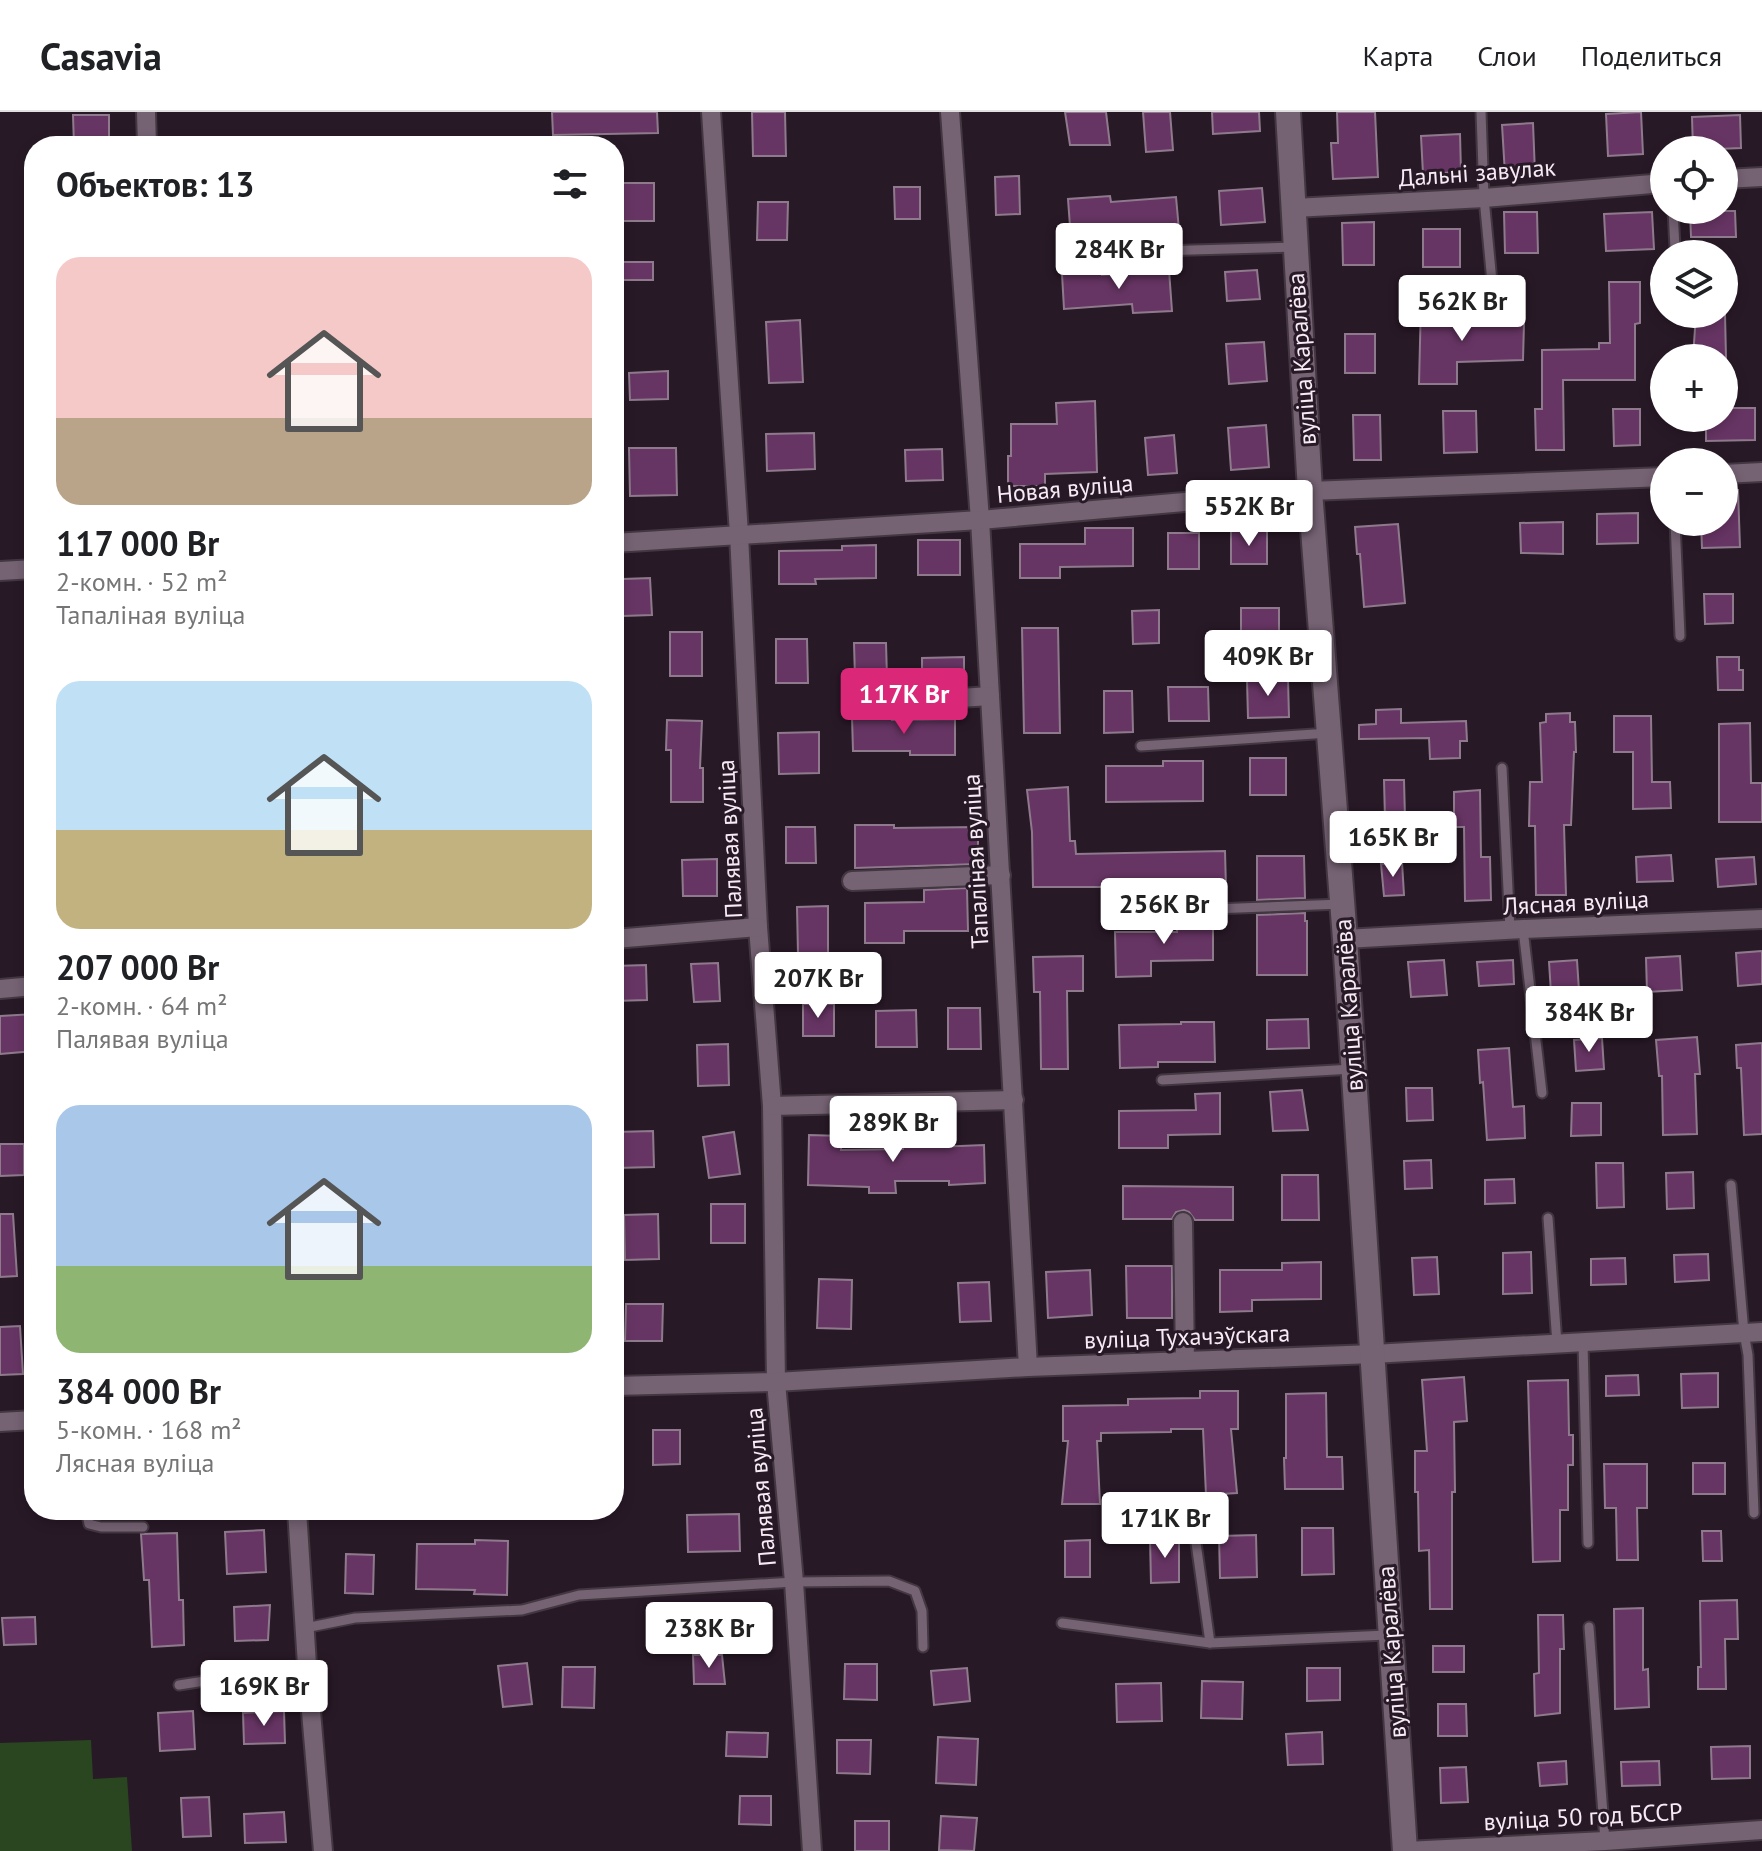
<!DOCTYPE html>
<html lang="ru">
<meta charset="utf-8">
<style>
:root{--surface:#fff;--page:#f2f2f2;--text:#202124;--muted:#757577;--line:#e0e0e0;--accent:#db2777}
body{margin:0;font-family:"PT Sans",sans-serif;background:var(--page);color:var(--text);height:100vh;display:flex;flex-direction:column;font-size:30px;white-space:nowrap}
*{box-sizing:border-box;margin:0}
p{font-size:26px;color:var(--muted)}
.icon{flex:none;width:44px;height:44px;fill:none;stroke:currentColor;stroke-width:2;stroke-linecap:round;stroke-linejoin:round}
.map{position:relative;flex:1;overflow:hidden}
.sheet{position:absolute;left:24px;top:24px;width:600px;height:1384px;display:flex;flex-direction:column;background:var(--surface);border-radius:32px;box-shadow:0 4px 12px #0003}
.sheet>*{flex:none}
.tools{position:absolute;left:1650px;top:24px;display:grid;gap:16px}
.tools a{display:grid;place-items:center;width:88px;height:88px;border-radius:50%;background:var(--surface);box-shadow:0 4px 12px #0003;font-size:40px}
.price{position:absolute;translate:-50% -68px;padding:0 18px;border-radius:8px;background:#fff;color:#222;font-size:26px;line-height:52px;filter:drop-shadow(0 2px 4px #0008)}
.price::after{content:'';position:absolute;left:50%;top:48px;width:24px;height:18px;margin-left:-12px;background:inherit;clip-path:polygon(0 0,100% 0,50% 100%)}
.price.on{background:var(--accent);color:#fff}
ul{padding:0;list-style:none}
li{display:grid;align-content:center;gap:16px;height:424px;padding:0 32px}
li span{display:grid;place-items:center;height:248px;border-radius:24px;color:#555}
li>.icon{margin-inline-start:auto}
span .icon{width:144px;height:144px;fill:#fffc;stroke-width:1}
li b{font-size:34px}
h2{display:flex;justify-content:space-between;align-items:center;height:96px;padding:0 32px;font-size:34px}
header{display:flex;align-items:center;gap:48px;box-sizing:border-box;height:112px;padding:0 40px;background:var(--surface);border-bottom:2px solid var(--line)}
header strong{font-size:38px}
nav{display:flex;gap:44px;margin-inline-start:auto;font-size:28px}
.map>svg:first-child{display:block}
.green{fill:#2a4620}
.building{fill:#673564;stroke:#8e7a8c;stroke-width:2}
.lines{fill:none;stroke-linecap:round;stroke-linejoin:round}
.lane-casing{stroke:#433742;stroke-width:13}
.street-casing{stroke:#433742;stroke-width:22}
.secondary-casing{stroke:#433742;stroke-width:28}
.lane{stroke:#756273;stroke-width:9}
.street{stroke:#756273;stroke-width:18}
.secondary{stroke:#756273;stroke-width:24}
.labels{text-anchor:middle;stroke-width:6;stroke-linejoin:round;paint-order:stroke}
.street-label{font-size:24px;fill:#f7ebf5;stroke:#281927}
</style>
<header>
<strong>Casavia</strong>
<nav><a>Карта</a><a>Слои</a><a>Поделиться</a></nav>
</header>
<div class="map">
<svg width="1762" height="1739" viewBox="0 0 1762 1739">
<rect width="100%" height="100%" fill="#281927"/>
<polygon class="green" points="91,1628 93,1667 127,1665 132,1739 0,1739 0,1631"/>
<g class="building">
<polygon points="552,0 657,0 658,21 553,23"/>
<polygon points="752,0 785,0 786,44 753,44"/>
<polygon points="1065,0 1106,0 1110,33 1070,33"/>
<polygon points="1143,0 1170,0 1173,38 1146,40"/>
<polygon points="1212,0 1259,0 1260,19 1213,22"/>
<polygon points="1337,0 1375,0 1378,65 1333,67 1331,31 1338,31"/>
<polygon points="1641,0 1643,42 1608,44 1606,2"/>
<polygon points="73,3 109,3 109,34 74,34"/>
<polygon points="1740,3 1741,36 1693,38 1692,5"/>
<polygon points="1533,11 1535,61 1505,62 1502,13"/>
<polygon points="1460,22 1461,60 1423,62 1421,24"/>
<polygon points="1019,64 1020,102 996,103 995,65"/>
<rect x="622" y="71" width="32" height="38"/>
<polygon points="894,75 920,75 920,107 895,107"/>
<polygon points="1262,76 1265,110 1221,113 1219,79"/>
<polygon points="1110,84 1111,90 1176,85 1179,118 1071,128 1068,87"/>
<polygon points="758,90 788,90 787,128 757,128"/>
<polygon points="1690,99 1735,99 1736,125 1691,125"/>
<polygon points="1504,100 1537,100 1538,141 1505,141"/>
<polygon points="1652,100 1654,137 1606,139 1604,102"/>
<polygon points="1374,110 1374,153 1343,153 1342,111"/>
<rect x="1423" y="117" width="37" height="38"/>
<rect x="621" y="150" width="32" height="18"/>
<polygon points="1169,158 1172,199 1133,201 1132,192 1064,197 1062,162 1102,159 1102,163"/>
<polygon points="1257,158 1260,187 1227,189 1225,160"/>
<polygon points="1609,170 1640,170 1640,211 1635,212 1635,268 1563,268 1564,338 1536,338 1535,297 1542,297 1542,238 1599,237 1599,231 1610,231"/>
<polygon points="1421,190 1456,190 1457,212 1524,211 1523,248 1457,250 1457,272 1419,272"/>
<polygon points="1696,202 1725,202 1726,246 1693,246"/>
<polygon points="800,208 803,270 769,271 766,210"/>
<rect x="1345" y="222" width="30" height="39"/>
<polygon points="1264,230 1267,269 1229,272 1226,232"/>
<polygon points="668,259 668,287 630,288 629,261"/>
<polygon points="1095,289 1097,360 1045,362 1045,374 1008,374 1008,344 1011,344 1011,312 1057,312 1056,291"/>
<polygon points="1724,296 1755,296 1755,328 1706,329 1706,306 1724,306"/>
<polygon points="1613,297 1640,297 1640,333 1614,334"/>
<polygon points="1443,299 1476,299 1477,340 1444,341"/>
<polygon points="1353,303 1380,303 1381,348 1354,348"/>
<polygon points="1266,313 1269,355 1231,358 1228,316"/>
<polygon points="814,321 815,357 767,359 766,322"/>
<polygon points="1174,323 1177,361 1148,363 1145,326"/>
<polygon points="629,336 676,336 677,383 630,384"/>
<polygon points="942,337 943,368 906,369 905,338"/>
<polygon points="1724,378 1738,378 1740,435 1702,436 1701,410 1724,410"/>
<polygon points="1638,401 1638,431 1597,432 1597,402"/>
<polygon points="1563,410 1563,442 1521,441 1520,411"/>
<polygon points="1398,412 1405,491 1364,495 1360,442 1357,442 1355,415"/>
<polygon points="1085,416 1133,416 1133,454 1060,455 1060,466 1020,466 1020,432 1085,432"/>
<rect x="1231" y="419" width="36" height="33"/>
<rect x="1168" y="421" width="31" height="36"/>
<rect x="918" y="428" width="42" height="35"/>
<polygon points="876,433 876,466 815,467 816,472 779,472 779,439 842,438 842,434"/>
<polygon points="650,466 652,503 623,504 623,467"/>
<polygon points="1704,482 1733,482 1733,511 1705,512"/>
<rect x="1241" y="496" width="38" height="40"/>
<polygon points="1159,498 1159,531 1133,532 1132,499"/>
<polygon points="1022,516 1058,516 1060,621 1024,621"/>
<rect x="670" y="520" width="32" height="44"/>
<polygon points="776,527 807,527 808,571 776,571"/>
<polygon points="854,531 886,531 887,566 855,566"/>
<polygon points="964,545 964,574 922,576 922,546"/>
<polygon points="1717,545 1739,545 1739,558 1743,558 1743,578 1718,578"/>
<polygon points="1288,567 1289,605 1248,606 1247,568"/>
<polygon points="1168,575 1208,575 1209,609 1169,609"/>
<polygon points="1104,579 1132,579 1133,620 1104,621"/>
<polygon points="1401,597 1401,611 1466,609 1467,629 1460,629 1460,646 1430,647 1429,626 1359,627 1359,613 1376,612 1376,598"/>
<polygon points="1570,601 1570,610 1575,610 1576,640 1574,640 1571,713 1564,713 1566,783 1536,783 1535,714 1529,714 1530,670 1542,670 1540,611 1546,610 1546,602"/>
<polygon points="1614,604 1651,604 1652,670 1670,670 1671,696 1633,697 1633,640 1614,640"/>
<polygon points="852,605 892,605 892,608 955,607 955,643 910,643 910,639 853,639"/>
<polygon points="667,608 702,609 700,656 703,656 703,690 671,690 671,638 666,638"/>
<polygon points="1750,611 1751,671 1762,671 1762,710 1719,710 1719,612"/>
<polygon points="819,620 819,661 779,662 778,621"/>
<rect x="1250" y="646" width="36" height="37"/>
<polygon points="1163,649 1203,649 1203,689 1106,690 1106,654 1163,654"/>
<polygon points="1384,668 1404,668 1405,706 1385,707"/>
<polygon points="1068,675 1070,729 1075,729 1076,742 1225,739 1226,777 1213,778 1213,789 1176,791 1176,782 1105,783 1105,775 1033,775 1032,720 1027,678"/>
<polygon points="1480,678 1481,745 1490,745 1491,788 1465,789 1464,715 1454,715 1454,680"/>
<polygon points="855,713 894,713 894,716 978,715 978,752 855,756"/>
<polygon points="786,715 815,715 816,751 786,751"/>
<polygon points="1671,743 1673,769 1637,770 1636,745"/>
<polygon points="1257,744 1304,744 1305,786 1257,788"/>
<polygon points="1754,745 1756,772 1718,775 1716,747"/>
<polygon points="717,747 717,784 683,784 682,748"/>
<polygon points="1402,750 1404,783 1384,784 1381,752"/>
<polygon points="967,776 968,819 904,819 904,831 865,831 865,791 924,790 924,778"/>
<polygon points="828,794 828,842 798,842 797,795"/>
<polygon points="1305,801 1305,809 1307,809 1307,863 1257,863 1257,803"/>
<polygon points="1213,804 1213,848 1151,849 1151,864 1116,865 1115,820 1177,820 1176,806"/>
<polygon points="1762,839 1762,872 1738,874 1736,841"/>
<polygon points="1083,844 1083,879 1067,879 1068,957 1041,957 1040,880 1034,880 1033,845"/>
<polygon points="1680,844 1682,878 1647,880 1646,846"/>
<polygon points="1444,848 1447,883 1411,885 1408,850"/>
<polygon points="1513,848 1514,872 1479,874 1477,850"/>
<polygon points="1577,848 1579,879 1551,881 1549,850"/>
<polygon points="718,851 720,889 694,890 691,852"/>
<polygon points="646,853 647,888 614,889 614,854"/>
<rect x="803" y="892" width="31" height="32"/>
<polygon points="948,896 980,896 981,937 948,937"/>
<polygon points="916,898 917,935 876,935 876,899"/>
<polygon points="34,902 34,939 0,942 0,904"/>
<polygon points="1308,907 1309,936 1267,937 1267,908"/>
<polygon points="1181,910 1214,910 1215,950 1158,950 1158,955 1120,956 1119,913 1181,912"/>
<polygon points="1697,925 1700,962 1695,962 1697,1022 1663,1023 1662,964 1659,964 1656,928"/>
<polygon points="1602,926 1604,957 1576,959 1574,928"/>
<polygon points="1762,931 1762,1022 1744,1023 1741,956 1737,956 1736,933"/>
<polygon points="728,932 729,973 698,974 697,933"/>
<polygon points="1509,936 1513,995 1524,994 1525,1026 1487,1028 1483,970 1480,971 1478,938"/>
<polygon points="1406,976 1432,976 1433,1008 1407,1009"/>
<polygon points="1302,978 1308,1018 1273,1019 1270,980"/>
<polygon points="1220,981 1220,1022 1168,1023 1168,1036 1119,1036 1119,999 1196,998 1195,982"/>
<polygon points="1572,991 1601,991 1601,1023 1571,1024"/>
<polygon points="653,1019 654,1055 616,1056 615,1020"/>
<polygon points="734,1020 740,1062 709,1066 703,1025"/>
<polygon points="809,1023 842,1024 841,1038 903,1037 903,1023 935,1023 935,1035 984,1033 985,1071 949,1073 949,1069 895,1069 896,1081 869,1081 869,1075 808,1073"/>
<polygon points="0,1032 24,1032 24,1063 0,1064"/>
<polygon points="1431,1048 1432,1076 1405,1077 1404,1049"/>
<polygon points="1596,1051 1623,1051 1624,1095 1597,1096"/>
<polygon points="1693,1060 1694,1096 1667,1097 1666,1061"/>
<polygon points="1282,1063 1318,1063 1319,1108 1282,1108"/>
<polygon points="1514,1067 1515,1091 1485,1092 1485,1068"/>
<polygon points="1123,1074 1233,1075 1233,1108 1195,1108 1189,1100 1184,1098 1176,1100 1172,1107 1123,1107"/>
<rect x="711" y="1092" width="34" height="39"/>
<polygon points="0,1102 13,1102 17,1164 0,1165"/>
<polygon points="658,1102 659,1147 625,1148 624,1103"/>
<polygon points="1531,1140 1532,1181 1503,1182 1503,1141"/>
<polygon points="1708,1142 1709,1168 1675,1170 1674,1143"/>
<polygon points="1437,1145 1439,1182 1414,1183 1412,1146"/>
<polygon points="1625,1146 1626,1172 1591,1173 1591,1147"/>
<polygon points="1321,1150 1321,1187 1252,1188 1252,1199 1220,1200 1220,1158 1282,1158 1282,1151"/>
<polygon points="1126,1154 1172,1154 1172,1206 1127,1206"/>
<polygon points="1090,1158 1092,1203 1048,1206 1046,1160"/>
<polygon points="819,1167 852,1168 851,1217 817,1216"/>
<polygon points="989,1170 991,1209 960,1210 958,1171"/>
<polygon points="626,1192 663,1192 662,1229 625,1229"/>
<polygon points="20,1214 23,1262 0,1263 0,1215"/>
<polygon points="1718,1261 1718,1295 1682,1296 1681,1262"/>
<polygon points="1638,1263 1639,1283 1606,1284 1606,1264"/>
<polygon points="1464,1265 1467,1309 1454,1310 1455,1380 1452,1380 1452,1497 1430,1497 1429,1438 1419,1439 1418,1380 1415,1380 1415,1339 1427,1339 1422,1268"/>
<polygon points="1568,1268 1569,1323 1573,1323 1573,1353 1568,1353 1568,1398 1560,1398 1560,1449 1533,1450 1528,1269"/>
<polygon points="1200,1279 1238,1279 1238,1317 1231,1317 1237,1381 1206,1383 1203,1317 1171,1317 1171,1320 1101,1321 1101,1329 1097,1329 1100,1392 1062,1392 1068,1329 1063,1329 1063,1294 1128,1293 1128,1287 1200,1286"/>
<polygon points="1326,1281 1327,1345 1342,1345 1343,1377 1285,1377 1284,1346 1286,1346 1286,1282"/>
<polygon points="653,1318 680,1318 680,1352 653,1353"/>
<rect x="1693" y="1351" width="32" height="31"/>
<polygon points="1604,1352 1647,1352 1647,1396 1637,1396 1638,1448 1617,1448 1616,1396 1605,1396"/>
<polygon points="739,1402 740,1439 688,1440 687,1403"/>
<polygon points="1302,1416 1333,1416 1334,1462 1302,1463"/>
<polygon points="264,1418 266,1460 227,1462 225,1420"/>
<polygon points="1702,1419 1721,1419 1722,1449 1703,1449"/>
<polygon points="177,1421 179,1488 183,1488 184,1533 152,1535 149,1468 144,1468 141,1422"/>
<polygon points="1256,1423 1257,1465 1220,1466 1219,1424"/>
<polygon points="1150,1426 1179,1426 1179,1470 1151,1471"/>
<polygon points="475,1428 508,1429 507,1483 474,1482 475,1478 416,1477 417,1432 475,1432"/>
<polygon points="1090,1428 1090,1465 1065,1465 1065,1429"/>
<polygon points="346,1442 374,1443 373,1482 345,1481"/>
<polygon points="1737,1488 1738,1527 1725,1527 1726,1577 1698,1577 1698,1555 1701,1555 1700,1489"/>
<polygon points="270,1493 268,1528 235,1529 234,1495"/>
<polygon points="1643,1496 1643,1558 1648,1557 1649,1595 1615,1597 1614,1497"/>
<polygon points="716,1497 766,1498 766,1524 715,1523"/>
<polygon points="1538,1503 1563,1503 1564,1537 1560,1537 1560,1601 1535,1604 1534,1562 1539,1561"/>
<polygon points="35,1505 36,1532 4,1533 2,1506"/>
<rect x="1433" y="1534" width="31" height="26"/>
<polygon points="693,1543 722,1543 725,1572 694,1572"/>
<polygon points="527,1551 532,1592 503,1595 498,1554"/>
<polygon points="845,1552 877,1552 877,1588 844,1587"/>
<polygon points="563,1555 595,1555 594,1596 562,1595"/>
<polygon points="967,1556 970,1589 934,1593 931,1559"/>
<polygon points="1307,1556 1340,1556 1340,1588 1307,1589"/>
<polygon points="1202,1569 1243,1570 1242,1607 1201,1606"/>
<polygon points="1161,1571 1162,1609 1117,1610 1116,1572"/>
<polygon points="1438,1592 1466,1592 1467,1624 1438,1624"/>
<polygon points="193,1599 195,1637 160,1639 158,1601"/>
<polygon points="284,1599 285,1631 244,1632 243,1601"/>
<polygon points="727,1620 768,1621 767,1645 726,1644"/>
<polygon points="1322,1620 1323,1652 1288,1653 1286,1622"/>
<polygon points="938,1625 978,1627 976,1673 936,1671"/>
<polygon points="837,1628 871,1628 870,1662 837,1661"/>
<polygon points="1750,1634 1750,1666 1712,1667 1711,1635"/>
<polygon points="1566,1649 1567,1672 1540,1674 1538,1651"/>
<polygon points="1659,1649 1660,1673 1622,1674 1621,1650"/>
<polygon points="1466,1655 1468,1690 1441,1691 1440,1656"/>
<polygon points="740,1684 771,1684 771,1713 739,1712"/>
<polygon points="209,1685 211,1724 183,1725 181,1686"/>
<polygon points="284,1700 286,1730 245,1731 244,1702"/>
<polygon points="941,1704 977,1706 974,1739 939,1738"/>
<rect x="855" y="1709" width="34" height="30"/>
</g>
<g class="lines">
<g class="lane-casing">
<g id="lane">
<polyline points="1481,0 1484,86 1492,170"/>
<polyline points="1673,98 1675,136"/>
<polyline points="1122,140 1295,135"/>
<polyline points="1675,410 1680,524"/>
<polyline points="615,431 616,516"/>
<polyline points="1141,634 1329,621"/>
<polyline points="1502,656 1510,818"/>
<polyline points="1160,799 1342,792"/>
<polyline points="1523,817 1542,981"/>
<polyline points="1162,968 1353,957"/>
<polyline points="1731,1073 1744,1221 1748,1243 1754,1401"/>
<polyline points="1548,1106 1557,1232"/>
<polyline points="1583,1231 1588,1431"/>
<polyline points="86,1398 89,1412 101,1415 143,1415"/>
<polyline points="1192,1402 1210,1531 1387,1523"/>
<polyline points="1062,1511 1210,1531"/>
<polyline points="1589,1515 1605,1729"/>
<polyline points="305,1516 355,1506 522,1498 579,1483 794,1470 889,1469 915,1479 922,1499 923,1535"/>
<polyline points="179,1573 307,1553"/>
</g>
</g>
<g class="street-casing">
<g id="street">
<polyline points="146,0 147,34"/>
<polyline points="711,0 739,422 758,815 772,994 776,1270 794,1470 812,1739"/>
<polyline points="950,0 980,408 1028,1255"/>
<polyline points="1724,67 1762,65"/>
<polyline points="1294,96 1484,86 1664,71"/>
<polyline points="1724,362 1762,360"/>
<polyline points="614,431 980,408 1310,379 1664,365"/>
<polyline points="0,459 34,457"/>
<polyline points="853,582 889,581 899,590 990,584"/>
<polyline points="852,769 1001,763"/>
<polyline points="614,827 758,815"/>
<polyline points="1345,827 1523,817 1762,807"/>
<polyline points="0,877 34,874"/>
<polyline points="772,994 1014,988"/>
<polyline points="1183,1110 1185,1249"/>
<polyline points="614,1274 776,1270 1028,1255 1373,1242 1762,1220"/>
<polyline points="0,1310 34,1308"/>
<polyline points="297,1398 307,1553 323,1739"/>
<polyline points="1406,1739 1605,1729 1762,1718"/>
</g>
</g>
<g class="secondary-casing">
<polyline id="secondary" points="1288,0 1310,379 1345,827 1405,1739"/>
</g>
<use href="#lane" class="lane"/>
<use href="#street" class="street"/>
<use href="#secondary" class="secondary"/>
</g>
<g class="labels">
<g class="street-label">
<text transform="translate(1477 61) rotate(-4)" y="8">Дальні завулак</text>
<text transform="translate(1302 247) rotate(-94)" y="8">вуліца Каралёва</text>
<text transform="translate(1065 377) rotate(-5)" y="8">Новая вуліца</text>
<text transform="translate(730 727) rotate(-93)" y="8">Палявая вуліца</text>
<text transform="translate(976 749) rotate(-93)" y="8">Тапаліная вуліца</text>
<text transform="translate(1576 791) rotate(-3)" y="8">Лясная вуліца</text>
<text transform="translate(1349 893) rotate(-94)" y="8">вуліца Каралёва</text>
<text transform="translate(1187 1225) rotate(-2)" y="8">вуліца Тухачэўскага</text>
<text transform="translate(761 1375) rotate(-95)" y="8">Палявая вуліца</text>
<text transform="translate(1392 1540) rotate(-94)" y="8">вуліца Каралёва</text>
<text transform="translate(1583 1705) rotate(-3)" y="8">вуліца 50 год БССР</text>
</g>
</g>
</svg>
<div class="tools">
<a><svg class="icon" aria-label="locate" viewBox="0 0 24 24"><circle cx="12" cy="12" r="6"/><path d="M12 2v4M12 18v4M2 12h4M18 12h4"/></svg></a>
<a><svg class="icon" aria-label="layers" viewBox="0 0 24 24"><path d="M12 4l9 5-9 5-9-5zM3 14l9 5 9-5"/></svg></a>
<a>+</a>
<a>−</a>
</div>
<b class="price" style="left:1119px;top:179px">284K Br</b>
<b class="price" style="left:1462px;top:231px">562K Br</b>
<b class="price" style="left:1249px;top:436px">552K Br</b>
<b class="price" style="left:1268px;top:586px">409K Br</b>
<b class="price on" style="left:904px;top:624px">117K Br</b>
<b class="price" style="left:1393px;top:767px">165K Br</b>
<b class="price" style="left:1164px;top:834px">256K Br</b>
<b class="price" style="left:818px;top:908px">207K Br</b>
<b class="price" style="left:1589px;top:942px">384K Br</b>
<b class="price" style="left:893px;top:1052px">289K Br</b>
<b class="price" style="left:1165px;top:1448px">171K Br</b>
<b class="price" style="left:709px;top:1558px">238K Br</b>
<b class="price" style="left:264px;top:1616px">169K Br</b>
<section class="sheet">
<h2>Объектов: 13<svg class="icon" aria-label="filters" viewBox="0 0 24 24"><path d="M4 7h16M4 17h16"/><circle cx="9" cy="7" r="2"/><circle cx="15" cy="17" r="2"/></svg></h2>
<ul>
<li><span style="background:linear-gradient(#f6c9c9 65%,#b9a48a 0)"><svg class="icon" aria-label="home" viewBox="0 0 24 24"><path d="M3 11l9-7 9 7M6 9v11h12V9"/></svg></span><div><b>117 000 Br</b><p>2-комн. · 52 m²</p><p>Тапаліная вуліца</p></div></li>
<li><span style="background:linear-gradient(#bfe0f5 60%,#c2b280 0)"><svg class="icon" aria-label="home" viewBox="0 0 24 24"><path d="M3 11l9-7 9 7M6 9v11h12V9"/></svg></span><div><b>207 000 Br</b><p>2-комн. · 64 m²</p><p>Палявая вуліца</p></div></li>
<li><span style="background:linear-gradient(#a9c7e8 65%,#8fb573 0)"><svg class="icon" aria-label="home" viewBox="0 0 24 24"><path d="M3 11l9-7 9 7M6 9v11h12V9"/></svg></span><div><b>384 000 Br</b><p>5-комн. · 168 m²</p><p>Лясная вуліца</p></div></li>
</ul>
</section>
</div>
